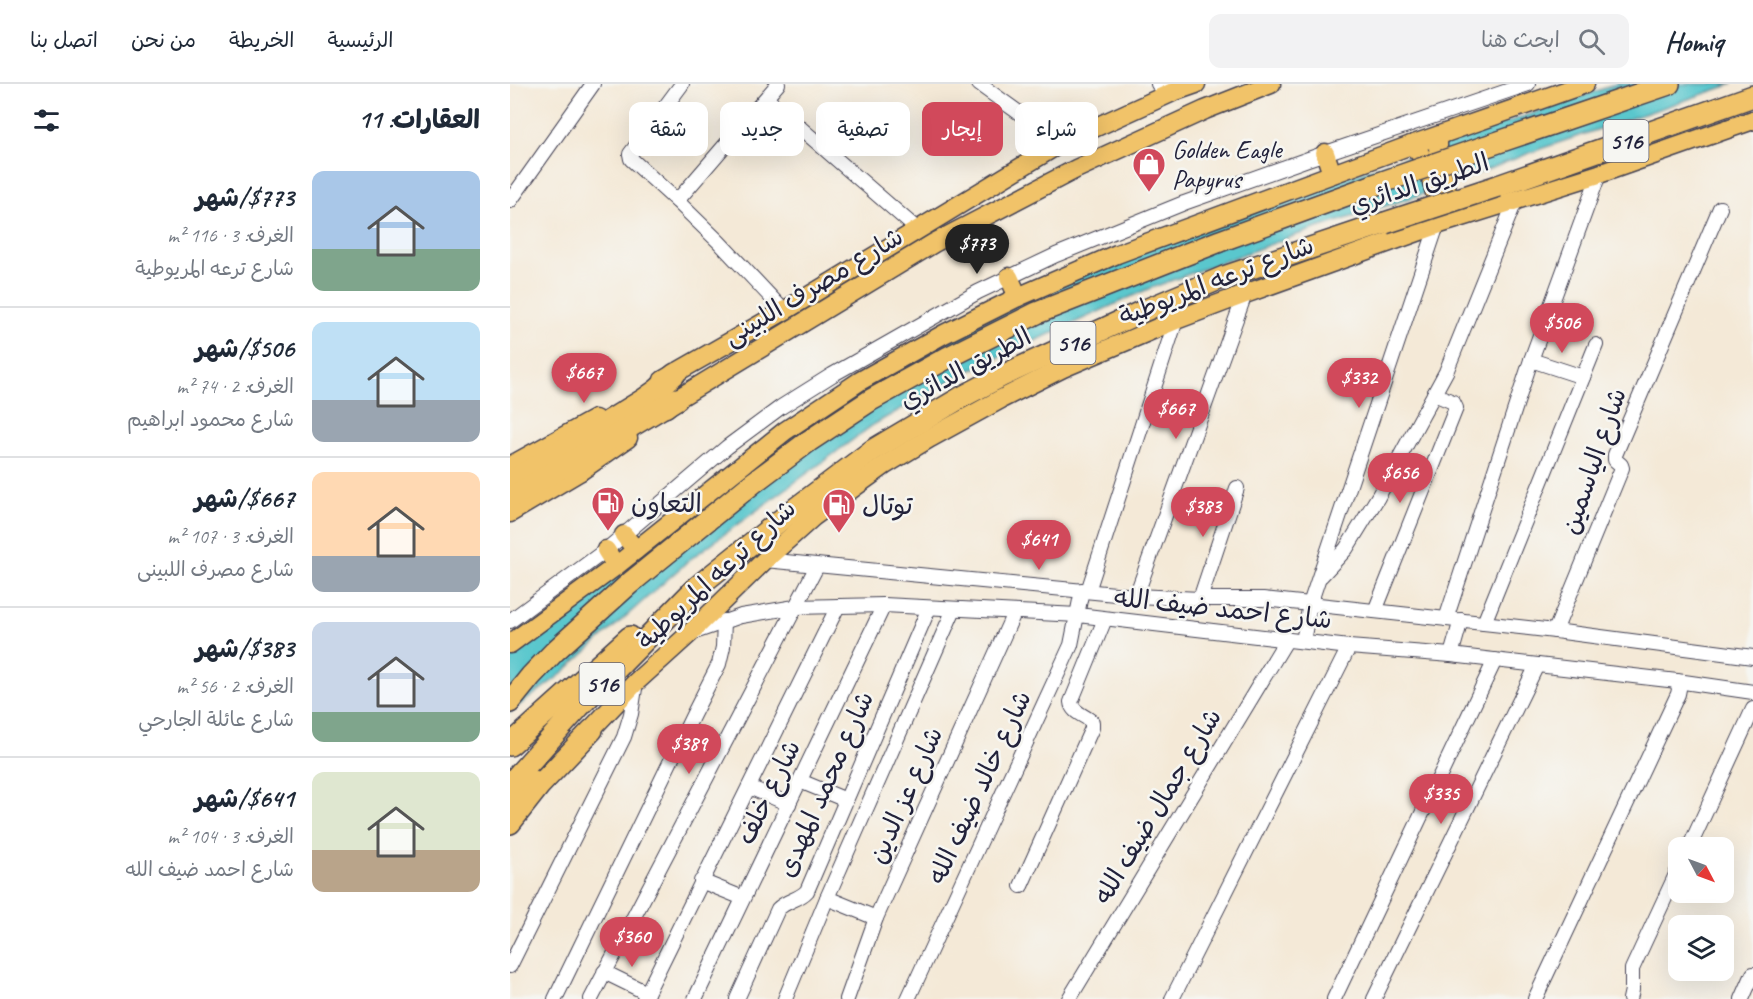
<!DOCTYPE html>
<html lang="ar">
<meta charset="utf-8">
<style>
:root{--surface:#fff;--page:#f2f2f3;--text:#1f2937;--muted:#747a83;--line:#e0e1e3;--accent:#d1495b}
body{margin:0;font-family:Caveat,"Playpen Sans Arabic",sans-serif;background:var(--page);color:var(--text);direction:rtl;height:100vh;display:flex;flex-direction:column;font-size:22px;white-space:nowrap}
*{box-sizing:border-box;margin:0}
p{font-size:20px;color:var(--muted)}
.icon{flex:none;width:33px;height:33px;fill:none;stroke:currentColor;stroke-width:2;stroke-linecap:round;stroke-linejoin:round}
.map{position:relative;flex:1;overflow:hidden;direction:ltr}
.drawer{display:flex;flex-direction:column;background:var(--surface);width:510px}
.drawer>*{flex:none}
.hud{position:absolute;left:18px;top:18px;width:570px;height:54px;direction:rtl;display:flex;gap:12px}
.needle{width:39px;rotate:131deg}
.buttons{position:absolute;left:1158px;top:753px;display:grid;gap:12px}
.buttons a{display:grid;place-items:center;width:66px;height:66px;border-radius:12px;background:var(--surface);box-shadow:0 6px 24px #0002;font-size:30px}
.price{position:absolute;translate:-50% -51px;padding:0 14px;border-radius:21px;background:var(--accent);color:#fff;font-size:20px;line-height:39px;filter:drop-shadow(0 2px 3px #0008)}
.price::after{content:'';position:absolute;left:50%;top:36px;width:18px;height:14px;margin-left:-9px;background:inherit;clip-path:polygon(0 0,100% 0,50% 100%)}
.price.selected{background:#222;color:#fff}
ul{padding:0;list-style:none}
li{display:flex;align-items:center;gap:18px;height:150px;padding:0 30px}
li+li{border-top:2px solid var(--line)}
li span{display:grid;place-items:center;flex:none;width:168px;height:120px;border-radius:12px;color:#555}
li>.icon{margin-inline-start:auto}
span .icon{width:72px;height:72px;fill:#fffc;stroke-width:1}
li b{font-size:26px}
h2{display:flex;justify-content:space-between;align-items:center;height:72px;padding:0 30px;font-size:26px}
.chip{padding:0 21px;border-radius:12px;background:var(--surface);box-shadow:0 6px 24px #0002;font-size:21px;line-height:54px}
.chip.selected{background:var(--accent);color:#fff}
header{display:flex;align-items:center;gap:36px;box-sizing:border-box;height:84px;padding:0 30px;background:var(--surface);border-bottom:2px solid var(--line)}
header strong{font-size:28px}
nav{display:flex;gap:33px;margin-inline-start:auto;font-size:21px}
.search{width:420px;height:54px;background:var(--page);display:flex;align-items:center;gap:15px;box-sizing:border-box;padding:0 21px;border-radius:12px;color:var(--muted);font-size:22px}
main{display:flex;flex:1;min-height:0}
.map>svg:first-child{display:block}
.water{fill:#5ac7cd;stroke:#3e7484;stroke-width:1.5}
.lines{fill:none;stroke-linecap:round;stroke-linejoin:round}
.minor-casing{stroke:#424052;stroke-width:16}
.major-casing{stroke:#424052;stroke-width:21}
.highway-casing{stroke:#424052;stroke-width:24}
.minor{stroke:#fff;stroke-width:14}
.major{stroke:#f1c369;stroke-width:18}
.highway{stroke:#f1c369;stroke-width:21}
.highway-bridge-casing{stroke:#424052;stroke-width:24;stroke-linecap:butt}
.highway-bridge{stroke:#f1c369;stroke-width:21}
.labels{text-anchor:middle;stroke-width:5;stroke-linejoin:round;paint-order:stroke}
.shield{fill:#f6f6f2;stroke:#626272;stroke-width:1.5}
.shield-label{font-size:24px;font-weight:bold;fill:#22223b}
.poi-label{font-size:26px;fill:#22223b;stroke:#f6f6f2;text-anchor:start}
.street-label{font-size:26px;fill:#22223b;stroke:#f6f6f2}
</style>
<header>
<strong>Homiq</strong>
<div class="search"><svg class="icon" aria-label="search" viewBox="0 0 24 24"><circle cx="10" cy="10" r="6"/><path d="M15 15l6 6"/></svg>ابحث هنا</div>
<nav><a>الرئيسية</a><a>الخريطة</a><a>من نحن</a><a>اتصل بنا</a></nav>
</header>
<main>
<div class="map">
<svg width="1243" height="915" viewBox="0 0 1243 915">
<rect width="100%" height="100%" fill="#f6f6f2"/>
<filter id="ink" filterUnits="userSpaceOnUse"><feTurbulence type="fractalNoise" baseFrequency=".0167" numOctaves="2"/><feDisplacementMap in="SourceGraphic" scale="12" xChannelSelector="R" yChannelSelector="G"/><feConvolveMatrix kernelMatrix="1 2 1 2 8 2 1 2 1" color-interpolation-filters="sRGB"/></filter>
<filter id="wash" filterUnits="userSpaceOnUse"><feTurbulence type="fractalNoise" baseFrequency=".008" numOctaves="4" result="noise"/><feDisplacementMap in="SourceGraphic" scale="24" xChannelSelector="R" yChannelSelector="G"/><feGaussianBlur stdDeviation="1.35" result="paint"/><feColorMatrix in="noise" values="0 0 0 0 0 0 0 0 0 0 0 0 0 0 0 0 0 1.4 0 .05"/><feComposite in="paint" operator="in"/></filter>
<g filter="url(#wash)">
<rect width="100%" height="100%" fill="#f4e9d7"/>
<polygon class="water" points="1107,0 1223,0 1030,65 922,107 789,150 638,205 450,291 363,341 179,476 49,592 0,628 0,574 190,424 295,339 507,218 715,133 911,68"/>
</g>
<g filter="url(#ink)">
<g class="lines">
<g class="minor-casing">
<g id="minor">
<polyline points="172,0 123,66 120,70 121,75 167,117 209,158 274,227"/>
<polyline points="469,0 551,59"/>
<polyline points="648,0 663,8"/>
<polyline points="257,15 408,146"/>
<polyline points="0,117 83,0"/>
<polyline points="167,117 268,0"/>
<polyline points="1021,276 1073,293"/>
<polyline points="255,476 626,512 690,515 753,515 800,520 1045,547 1243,573"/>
<polyline points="811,492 836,465 868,413 936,288 1006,115"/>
<polyline points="578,507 666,236"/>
<polyline points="626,512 735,210"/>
<polyline points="690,515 727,404"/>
<polyline points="865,527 946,324 943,318 924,310"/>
<polyline points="936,535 1021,276 1089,90"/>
<polyline points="0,537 96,466 217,363 271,323 322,291 468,208 546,171 674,119 798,75 1018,0"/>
<polyline points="974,539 1086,261"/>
<polyline points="1045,547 1112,384 1111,381 1105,376 1105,371 1210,124"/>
<polyline points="185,548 231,532 285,523 374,521 568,531 839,563 941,571 1167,597 1243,608"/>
<polyline points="793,557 800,520 927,141"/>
<polyline points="941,571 951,536"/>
<polyline points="290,697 336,716"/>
<polyline points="239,703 279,720"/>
<polyline points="1179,764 1243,625"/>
<polyline points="191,797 233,814"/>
<path d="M 511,802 L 582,644 L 582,638 C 575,631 562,629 561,618 L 595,535"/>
<polyline points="317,814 366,834"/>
<polyline points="0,882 114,653 121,630 126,598"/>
<polyline points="94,888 137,909"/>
<polyline points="45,915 183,631 209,580 213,563 214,537"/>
<polyline points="81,915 307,482"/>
<polyline points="134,915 328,522"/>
<polyline points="185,915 374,521"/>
<path d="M 227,915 L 268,825 C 277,816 289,816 297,807 L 419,524"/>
<polyline points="275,915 317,814 444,525"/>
<polyline points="337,915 366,834 504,529"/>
<polyline points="398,915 561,561 572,506"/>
<polyline points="559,915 777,555"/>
<polyline points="662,915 839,563"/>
<polyline points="824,915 985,576"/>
<polyline points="864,915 1027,581"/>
<polyline points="1025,915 1168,610 1169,605 1167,597"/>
<polyline points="1120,915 1122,906 1122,885 1168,786"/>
<polyline points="1232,915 1243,890"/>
</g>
</g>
<g class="major-casing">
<g id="major">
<path d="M 929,52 C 925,69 936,116 950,128"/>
<path d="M 901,61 C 906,65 911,70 914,76 C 919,86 930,123 929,133"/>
<polyline points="815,69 822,90"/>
<polyline points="499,193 508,213"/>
<polyline points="153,296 274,227 551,59 663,8 686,0"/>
<polyline points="156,324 167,315 424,159 566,85 695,26 761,0"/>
<polyline points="0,382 85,335"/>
<polyline points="0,429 69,388 118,354"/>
<polyline points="114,451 126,466"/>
<polyline points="96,466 106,482"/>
<polyline points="0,560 106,482 275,347 350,297 434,250 508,213 607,170 901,61 1075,0"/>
<polyline points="71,656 126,598 179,550 255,476 303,433 375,381 420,354 491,315 553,284 666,236 735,210 927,141 1089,90 1243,36"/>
<polyline points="0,718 26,696"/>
</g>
</g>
<g class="highway-casing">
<g id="highway">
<polyline points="974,63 1159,0"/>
<polyline points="988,102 1243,12"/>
<polyline points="0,398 133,316 147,306 165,290"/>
<polyline points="0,414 167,315"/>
<polyline points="0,618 21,592 45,567 119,500 243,399 299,357 361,316 437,274 527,229 710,157 864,101"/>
<polyline points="0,661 120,553"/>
<polyline points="0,700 69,623 187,503 277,431 363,366 452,313 492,292 633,227 714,193 875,139"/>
<polyline points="0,739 29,702 82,646"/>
</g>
</g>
<use href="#minor" class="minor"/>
<use href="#major" class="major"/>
<use href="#highway" class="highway"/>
<g class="highway-bridge-casing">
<g id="highway-bridge">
<polyline points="864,101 974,63"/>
<polyline points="875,139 988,102"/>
</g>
</g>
<use href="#highway-bridge" class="highway-bridge"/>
</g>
</g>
<defs>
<g id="shop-pin" transform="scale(1.725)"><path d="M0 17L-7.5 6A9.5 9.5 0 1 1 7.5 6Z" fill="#d1495b" stroke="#f6f6f2"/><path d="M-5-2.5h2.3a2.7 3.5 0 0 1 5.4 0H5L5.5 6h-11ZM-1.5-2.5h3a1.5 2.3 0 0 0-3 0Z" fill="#fff"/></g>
<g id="fuel-pin" transform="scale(1.725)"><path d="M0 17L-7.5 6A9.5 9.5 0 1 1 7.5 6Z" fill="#d1495b" stroke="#f6f6f2"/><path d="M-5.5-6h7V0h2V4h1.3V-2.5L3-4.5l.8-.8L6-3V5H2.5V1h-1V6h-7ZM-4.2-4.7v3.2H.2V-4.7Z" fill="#fff"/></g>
</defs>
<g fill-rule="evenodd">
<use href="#shop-pin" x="639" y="80"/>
<use href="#fuel-pin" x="98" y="419"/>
<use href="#fuel-pin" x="329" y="421"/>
</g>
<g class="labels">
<g class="shield">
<rect x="1093.5" y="36" width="45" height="42" rx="4.5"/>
<rect x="540.5" y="238" width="45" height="42" rx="4.5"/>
<rect x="69.5" y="579" width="45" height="42" rx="4.5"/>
</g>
<g class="shield-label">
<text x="1116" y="65">516</text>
<text x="563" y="267">516</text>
<text x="92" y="608">516</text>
</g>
<g class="poi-label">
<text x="662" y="74">Golden Eagle<tspan x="662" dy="30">Papyrus</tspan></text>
<text x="121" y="428">التعاون</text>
<text x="352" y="430">توتال</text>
</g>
<g class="street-label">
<text transform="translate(909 99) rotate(-18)" y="9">الطريق الدائري</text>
<text transform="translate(706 196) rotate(-21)" y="9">شارع ترعه المريوطية</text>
<text transform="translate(303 202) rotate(-31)" y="9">شارع مصرف اللبينى</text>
<text transform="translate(455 284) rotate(-28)" y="9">الطريق الدائري</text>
<text transform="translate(1083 377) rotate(-71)" y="9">شارع الياسمين</text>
<text transform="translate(206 490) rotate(-43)" y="9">شارع ترعه المريوطية</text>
<text transform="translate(713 524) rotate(6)" y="9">شارع احمد ضيف الله</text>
<text transform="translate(315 700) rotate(-66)" y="9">شارع محمد المهدى</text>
<text transform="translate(469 703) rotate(-65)" y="9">شارع خالد ضيف الله</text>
<text transform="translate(258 708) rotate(-64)" y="9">شارع خلف</text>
<text transform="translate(395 711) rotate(-66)" y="9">شارع عز الدين</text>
<text transform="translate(647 722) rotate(-59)" y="9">شارع جمال ضيف الله</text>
</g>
</g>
</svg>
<div class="buttons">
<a><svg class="needle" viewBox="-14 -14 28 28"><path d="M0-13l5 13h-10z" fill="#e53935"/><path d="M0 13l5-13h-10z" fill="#747a83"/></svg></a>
<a><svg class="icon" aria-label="layers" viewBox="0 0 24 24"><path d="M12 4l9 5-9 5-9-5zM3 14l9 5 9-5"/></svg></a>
</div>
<b class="price selected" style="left:467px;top:191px">$773</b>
<b class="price" style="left:1052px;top:270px">$506</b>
<b class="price" style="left:74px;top:320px">$667</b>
<b class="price" style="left:849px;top:325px">$332</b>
<b class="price" style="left:666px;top:356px">$667</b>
<b class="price" style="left:890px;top:420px">$656</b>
<b class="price" style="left:693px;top:454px">$383</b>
<b class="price" style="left:529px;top:487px">$641</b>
<b class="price" style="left:179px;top:691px">$389</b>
<b class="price" style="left:931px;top:741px">$335</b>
<b class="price" style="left:122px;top:884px">$360</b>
<div class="hud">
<a class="chip">شراء</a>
<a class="chip selected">إيجار</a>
<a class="chip">تصفية</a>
<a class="chip">جديد</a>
<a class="chip">شقة</a>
</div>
</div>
<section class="drawer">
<h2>العقارات: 11<svg class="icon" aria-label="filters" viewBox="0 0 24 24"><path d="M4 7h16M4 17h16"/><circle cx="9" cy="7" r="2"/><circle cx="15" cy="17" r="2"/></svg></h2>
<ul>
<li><span style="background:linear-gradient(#a9c7e8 65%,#7fa58c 0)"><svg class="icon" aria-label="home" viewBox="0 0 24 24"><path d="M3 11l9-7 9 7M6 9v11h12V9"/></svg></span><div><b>$773/شهر</b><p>الغرف: 3 · 116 m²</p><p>شارع ترعه المريوطية</p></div></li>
<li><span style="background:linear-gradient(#bfe0f5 65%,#9aa5b1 0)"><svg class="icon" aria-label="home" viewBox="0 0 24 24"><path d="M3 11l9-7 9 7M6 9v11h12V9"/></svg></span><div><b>$506/شهر</b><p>الغرف: 2 · 74 m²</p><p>شارع محمود ابراهيم</p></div></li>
<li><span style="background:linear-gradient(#ffd9b3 70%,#9aa5b1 0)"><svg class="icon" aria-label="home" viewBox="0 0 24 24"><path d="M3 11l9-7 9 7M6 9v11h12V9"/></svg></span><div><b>$667/شهر</b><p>الغرف: 3 · 107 m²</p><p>شارع مصرف اللبينى</p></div></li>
<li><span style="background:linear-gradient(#c9d6e8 75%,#7fa58c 0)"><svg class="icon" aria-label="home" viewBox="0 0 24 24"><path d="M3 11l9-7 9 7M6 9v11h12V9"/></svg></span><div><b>$383/شهر</b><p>الغرف: 2 · 56 m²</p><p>شارع عائلة الجارحي</p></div></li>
<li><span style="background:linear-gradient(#dfe7d0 65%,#b9a48a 0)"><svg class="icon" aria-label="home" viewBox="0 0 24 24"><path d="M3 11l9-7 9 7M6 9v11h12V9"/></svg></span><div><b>$641/شهر</b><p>الغرف: 3 · 104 m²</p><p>شارع احمد ضيف الله</p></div></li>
</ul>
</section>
</main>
